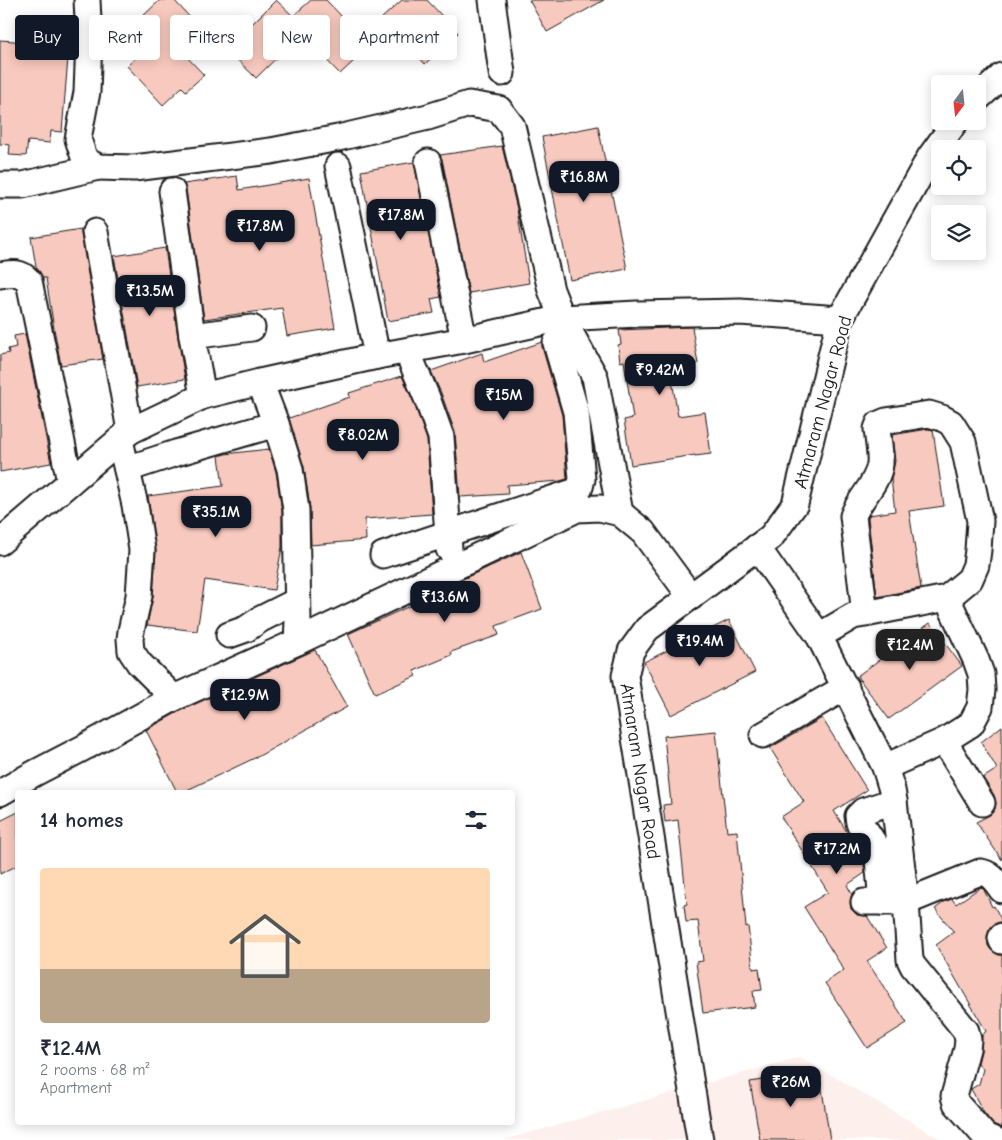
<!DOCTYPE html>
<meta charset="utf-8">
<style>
:root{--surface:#fff;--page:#f6f6f7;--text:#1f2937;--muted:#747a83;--line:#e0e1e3;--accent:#111827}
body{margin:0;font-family:"Comic Neue",sans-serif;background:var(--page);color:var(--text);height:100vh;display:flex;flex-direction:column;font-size:19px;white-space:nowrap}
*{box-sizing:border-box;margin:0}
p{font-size:16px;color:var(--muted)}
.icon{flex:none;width:28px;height:28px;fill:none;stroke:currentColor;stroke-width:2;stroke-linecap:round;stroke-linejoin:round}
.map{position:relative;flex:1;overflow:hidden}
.details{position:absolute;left:15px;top:790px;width:500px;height:335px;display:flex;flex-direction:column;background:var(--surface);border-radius:5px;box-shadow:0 2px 12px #0003}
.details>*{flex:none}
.hud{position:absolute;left:15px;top:15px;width:500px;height:45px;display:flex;gap:10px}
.needle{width:32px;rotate:195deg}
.controls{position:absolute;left:931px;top:75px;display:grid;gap:10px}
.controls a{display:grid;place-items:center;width:55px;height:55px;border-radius:5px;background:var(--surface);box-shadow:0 2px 12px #0003;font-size:25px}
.price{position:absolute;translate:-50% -42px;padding:0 11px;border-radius:10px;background:var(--accent);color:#fff;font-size:16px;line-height:32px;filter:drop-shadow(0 1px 2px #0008)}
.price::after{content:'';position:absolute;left:50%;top:30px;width:15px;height:11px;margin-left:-8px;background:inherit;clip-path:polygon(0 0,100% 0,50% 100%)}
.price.active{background:#222;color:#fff}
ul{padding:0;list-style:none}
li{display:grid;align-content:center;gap:10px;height:265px;padding:0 25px}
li+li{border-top:1px solid var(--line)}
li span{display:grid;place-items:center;height:155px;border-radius:5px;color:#555}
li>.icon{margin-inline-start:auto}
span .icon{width:90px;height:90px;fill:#fffc;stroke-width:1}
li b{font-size:21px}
h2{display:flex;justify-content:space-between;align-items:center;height:60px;padding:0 25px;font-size:21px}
.chip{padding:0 18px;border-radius:5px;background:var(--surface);box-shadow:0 2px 12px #0003;font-size:18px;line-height:45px}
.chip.active{background:var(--accent);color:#fff}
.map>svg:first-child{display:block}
.built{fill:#fdefec}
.building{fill:#f8c9be;stroke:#1c1c1c}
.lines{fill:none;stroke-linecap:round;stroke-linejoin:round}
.street-casing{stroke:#1c1c1c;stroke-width:29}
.street{stroke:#fff;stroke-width:25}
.labels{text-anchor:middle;stroke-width:5;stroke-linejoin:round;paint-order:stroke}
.street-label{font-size:19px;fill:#1c1c1c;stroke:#fff}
</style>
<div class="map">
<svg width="1002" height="1140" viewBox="0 0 1002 1140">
<rect width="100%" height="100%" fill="#fff"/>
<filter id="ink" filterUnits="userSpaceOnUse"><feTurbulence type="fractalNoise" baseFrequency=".02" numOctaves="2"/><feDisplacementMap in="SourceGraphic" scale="10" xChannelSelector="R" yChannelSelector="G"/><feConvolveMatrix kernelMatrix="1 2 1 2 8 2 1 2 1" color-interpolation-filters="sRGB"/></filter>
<g filter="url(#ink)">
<polygon class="built" points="800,1057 942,1140 504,1140"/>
<g class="building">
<polygon points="160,0 174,0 206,35 184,54 204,75 186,91 182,87 163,105 127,66 142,52 125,33"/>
<polygon points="276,0 293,16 311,0 326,0 370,46 340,74 315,48 312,52 298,37 256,78 222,45 237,31 241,35"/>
<polygon points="402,0 427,0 458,33 425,64 382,18"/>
<polygon points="529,0 604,0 547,32"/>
<polygon points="0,40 69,45 62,132 51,131 50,143 28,141 26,156 9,155 10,145 0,144"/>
<polygon points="598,126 627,269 570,280 542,137"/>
<polygon points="502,146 517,209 529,283 469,293 442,159 440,155"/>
<polygon points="414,162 441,297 431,299 434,313 388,321 361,171"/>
<polygon points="237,176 239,190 309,178 335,328 287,336 282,308 204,319 186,189 184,184"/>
<polygon points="81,229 81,234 103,359 61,365 54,329 46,278 43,278 39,271 36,267 31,237"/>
<polygon points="165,248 178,338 185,379 137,387 114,256"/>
<polygon points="692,327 698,364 670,368 678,416 705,412 711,454 695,456 695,455 631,465 624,420 633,418 624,361 620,362 618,345 621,344 619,330"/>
<polygon points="25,334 51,463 0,472 0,355 9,353 8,349 16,347 14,336"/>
<polygon points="542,342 542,347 562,415 567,479 560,481 507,485 508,494 460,497 455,432 441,393 431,371 482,353 484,362"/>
<polygon points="402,376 414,403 427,440 432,514 365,519 366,540 311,545 310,508 304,467 289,418 350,397 349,393"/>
<polygon points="928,429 933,430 944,506 909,511 921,588 877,597 868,518 869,515 895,511 891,479 895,461 892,435"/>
<polygon points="269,449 276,472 282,511 282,547 274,590 205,580 197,631 147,625 153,597 156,551 148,496 223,486 219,456 225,454"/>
<polygon points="521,552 542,609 496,626 499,635 451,652 452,655 414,671 416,676 375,694 348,634 434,595 433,593"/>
<polygon points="729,620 755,672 671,715 644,662"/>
<polygon points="930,623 962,666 889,719 857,676"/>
<polygon points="315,650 347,707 259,756 183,792 177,792 146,730 180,711 226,690 227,692 257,676"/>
<polygon points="822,718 867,790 834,811 863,858 865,873 847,885 852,894 850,902 851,909 857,915 867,916 887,948 867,961 907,1023 867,1048 825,983 844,970 804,907 828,892 781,817 804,802 770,748"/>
<polygon points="1002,726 1002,860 976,822 990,815 995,809 996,803 994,795 983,778 997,769 981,742"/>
<polygon points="716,731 727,832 737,831 746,927 748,926 753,969 759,968 762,990 753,991 755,1007 703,1013 696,962 703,961 698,921 686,922 684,905 687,904 678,820 665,822 663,805 671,804 664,736"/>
<polygon points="18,812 18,865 0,874 0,821"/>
<polygon points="981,887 984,890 992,907 994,906 1002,921 994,924 989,930 987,937 988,946 992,951 999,955 1002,955 1002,1128 993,1124 984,1113 971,1089 979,1084 983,1069 978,1063 981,1051 982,1036 986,1031 936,945 954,932 935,909 944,902 952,899 956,904"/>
<polygon points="819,1071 830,1140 760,1140 750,1082"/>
</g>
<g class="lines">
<g class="street-casing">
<g id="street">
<polyline points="87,0 89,40 87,92 78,139 85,160 98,167 134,168 271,151 338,138 428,117 469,104 499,109 512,126 551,290 562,318 595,377 620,513"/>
<polyline points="492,0 502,73"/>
<polyline points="978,98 1002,76"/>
<polyline points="428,162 464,340"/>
<polyline points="338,166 377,356"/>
<polyline points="0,185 23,185 98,167"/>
<polyline points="172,191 192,336 203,396"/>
<polyline points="95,232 130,431"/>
<path d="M 0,275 C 12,273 20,271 29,281 L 70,482"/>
<polyline points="192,336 252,328"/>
<polyline points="407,351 427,398 441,437 449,549"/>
<polyline points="260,382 276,424 290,469 296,510 298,621 297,642"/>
<polyline points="120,440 135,505 142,550 139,596 131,631 130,639 131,651 139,663 174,698"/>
<polyline points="127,469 176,453 276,424"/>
<polyline points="0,542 130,431 203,396 260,382 377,356 464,340 562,318 637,314 740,312 840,319"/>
<polyline points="757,547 819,636 885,767 892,790 894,801 906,902 910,960 913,966 966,1031 968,1040 967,1049 954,1096 956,1103 984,1135 989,1138 995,1140"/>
<polyline points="383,555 576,491 580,487 582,479 576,412 556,343"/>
<polyline points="229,635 246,629 261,619 297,601"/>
<path d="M 819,636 L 853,616 L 865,614 L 947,598 L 970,579 L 976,565 L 978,550 L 980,521 L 963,442 L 951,423 L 942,418 L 929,414 L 886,421 L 879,424 L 877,429 C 878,439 881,455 880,464 C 878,483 859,499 853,516 L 865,614"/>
<polyline points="763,735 846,687"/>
<polyline points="944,741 982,803"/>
<polyline points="885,767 944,741 971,724 980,707 982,690 981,674 976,660 947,598"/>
<polyline points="0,793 35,773 87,746 174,698 297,642 577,509 600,508 620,513 643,532 691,597"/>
<path d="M 864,902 L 906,902 L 980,872 C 991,873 996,882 1002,890"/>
<polyline points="882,902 877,848 866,831 859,823 858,816 863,811 894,801"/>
<polyline points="1002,936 1001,938 1002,941"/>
<polyline points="700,1140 625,676 631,651 647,629 771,537 795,504 840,319 930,157 956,121"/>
</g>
</g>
<use href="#street" class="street"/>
</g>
</g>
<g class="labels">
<g class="street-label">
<text transform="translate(822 402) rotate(-75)" y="7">Atmaram Nagar Road</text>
<text transform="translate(641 771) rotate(81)" y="7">Atmaram Nagar Road</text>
</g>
</g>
</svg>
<div class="controls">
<a><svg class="needle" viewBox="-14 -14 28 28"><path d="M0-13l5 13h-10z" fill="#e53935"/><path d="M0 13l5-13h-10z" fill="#747a83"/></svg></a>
<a><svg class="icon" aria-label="locate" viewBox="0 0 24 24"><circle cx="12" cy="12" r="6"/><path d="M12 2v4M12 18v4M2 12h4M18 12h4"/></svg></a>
<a><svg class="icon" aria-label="layers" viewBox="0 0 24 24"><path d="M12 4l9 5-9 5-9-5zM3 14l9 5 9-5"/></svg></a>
</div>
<b class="price" style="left:584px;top:203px">₹16.8M</b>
<b class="price" style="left:401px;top:241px">₹17.8M</b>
<b class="price" style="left:260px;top:252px">₹17.8M</b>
<b class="price" style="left:150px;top:317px">₹13.5M</b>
<b class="price" style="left:660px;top:396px">₹9.42M</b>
<b class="price" style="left:504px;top:421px">₹15M</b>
<b class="price" style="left:363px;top:461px">₹8.02M</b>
<b class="price" style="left:216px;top:538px">₹35.1M</b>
<b class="price" style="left:445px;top:623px">₹13.6M</b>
<b class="price" style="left:700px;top:667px">₹19.4M</b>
<b class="price active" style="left:910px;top:671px">₹12.4M</b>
<b class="price" style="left:245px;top:721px">₹12.9M</b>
<b class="price" style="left:837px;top:875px">₹17.2M</b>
<b class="price" style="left:791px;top:1108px">₹26M</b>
<div class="hud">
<a class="chip active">Buy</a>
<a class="chip">Rent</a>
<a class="chip">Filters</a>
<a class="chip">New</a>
<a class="chip">Apartment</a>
</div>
<section class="details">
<h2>14 homes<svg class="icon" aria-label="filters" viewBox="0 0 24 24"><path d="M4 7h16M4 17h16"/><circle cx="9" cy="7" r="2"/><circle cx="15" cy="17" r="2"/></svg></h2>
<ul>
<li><span style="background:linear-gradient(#ffd9b3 65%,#b9a48a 0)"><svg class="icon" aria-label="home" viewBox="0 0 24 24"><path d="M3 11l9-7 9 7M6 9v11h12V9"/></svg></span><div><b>₹12.4M</b><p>2 rooms · 68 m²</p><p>Apartment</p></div></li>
</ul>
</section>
</div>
